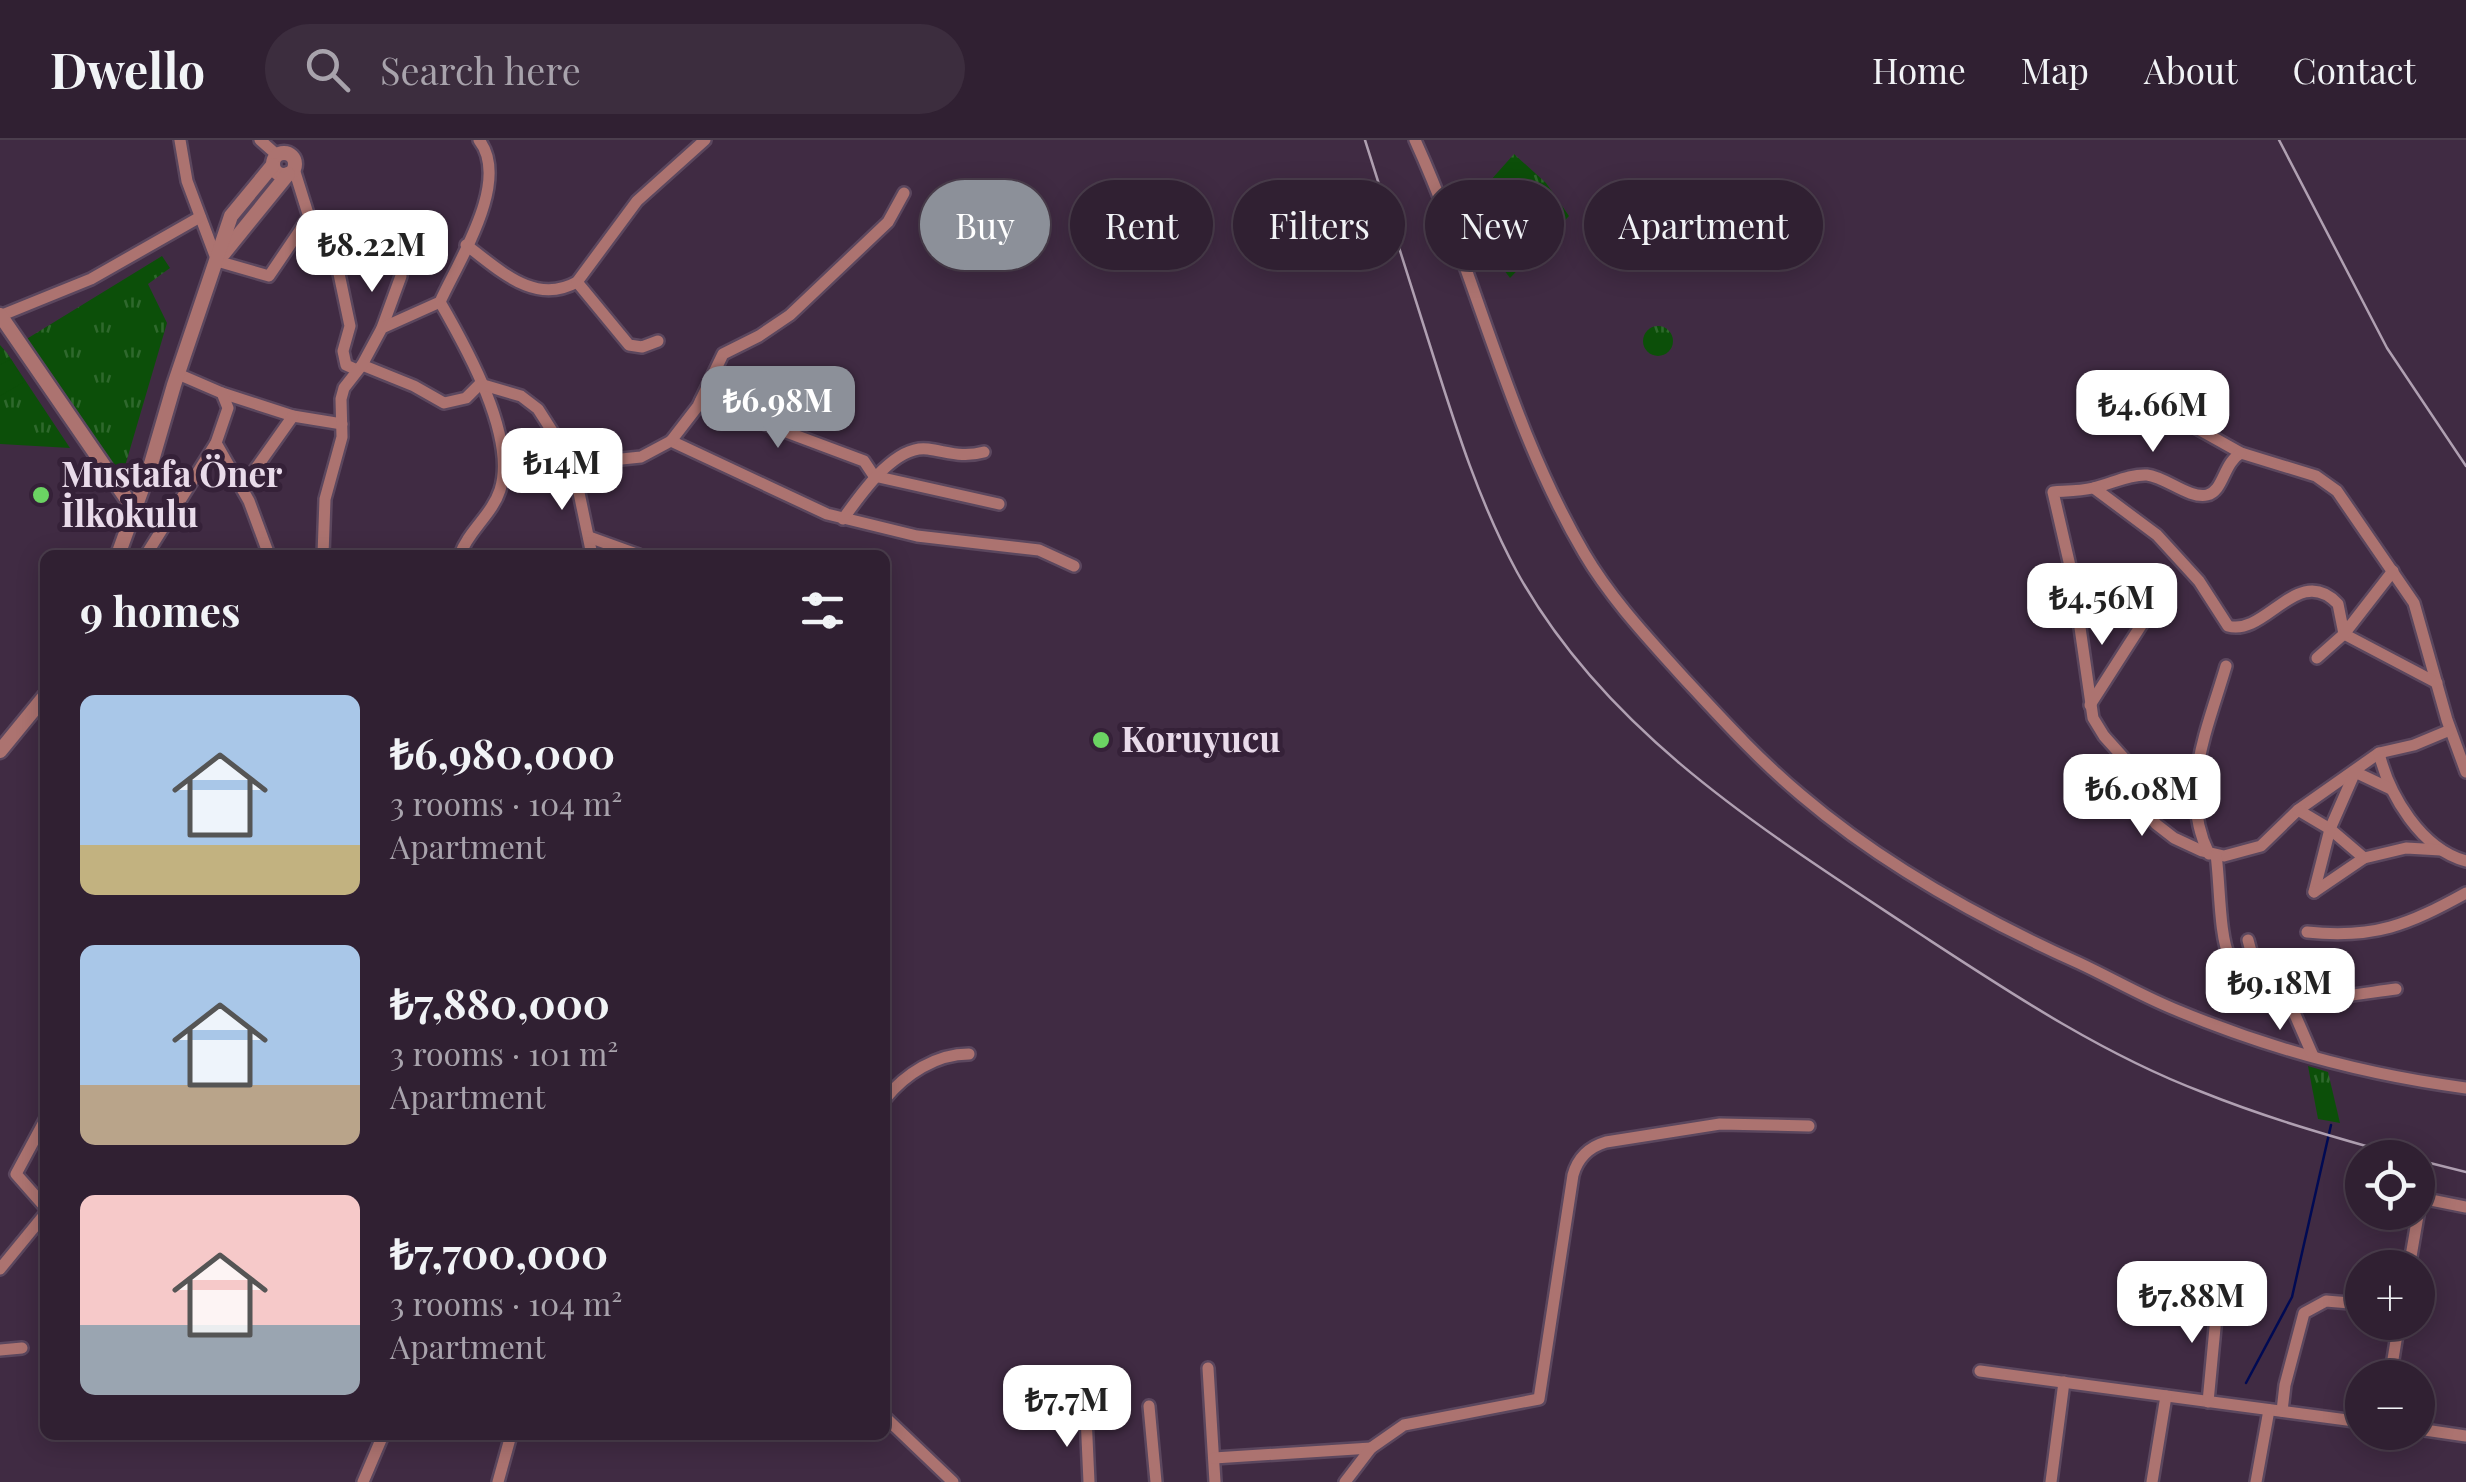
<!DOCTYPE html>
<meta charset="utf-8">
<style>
:root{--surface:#302032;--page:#3c2d3e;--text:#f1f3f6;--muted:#a8a3ac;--line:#4b3e4d;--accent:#8c9099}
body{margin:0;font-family:"Playfair Display",serif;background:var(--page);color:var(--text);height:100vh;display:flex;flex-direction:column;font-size:38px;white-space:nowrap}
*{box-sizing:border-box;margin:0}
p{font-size:32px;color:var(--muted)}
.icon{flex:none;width:55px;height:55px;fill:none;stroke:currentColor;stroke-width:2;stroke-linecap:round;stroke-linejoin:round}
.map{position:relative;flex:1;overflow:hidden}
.drawer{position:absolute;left:40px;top:410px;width:850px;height:890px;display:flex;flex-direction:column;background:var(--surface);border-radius:15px;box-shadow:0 5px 25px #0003,0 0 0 2px var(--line)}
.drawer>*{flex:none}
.guide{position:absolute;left:920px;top:40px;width:950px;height:90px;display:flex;gap:20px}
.tools{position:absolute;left:2345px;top:1000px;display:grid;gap:20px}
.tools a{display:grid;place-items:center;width:90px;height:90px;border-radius:50%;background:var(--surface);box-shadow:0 5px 25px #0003,0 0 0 2px var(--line);font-size:50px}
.price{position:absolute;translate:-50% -85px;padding:0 22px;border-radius:20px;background:#fff;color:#222;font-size:32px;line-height:65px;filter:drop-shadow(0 2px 5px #0008)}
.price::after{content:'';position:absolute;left:50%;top:60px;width:30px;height:22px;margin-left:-15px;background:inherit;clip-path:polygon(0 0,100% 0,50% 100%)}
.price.active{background:var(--accent);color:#fff}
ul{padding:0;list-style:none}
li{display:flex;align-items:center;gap:30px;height:250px;padding:0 40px}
li span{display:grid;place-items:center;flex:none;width:280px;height:200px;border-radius:15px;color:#555}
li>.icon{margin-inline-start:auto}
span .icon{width:120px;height:120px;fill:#fffc;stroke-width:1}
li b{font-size:42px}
h2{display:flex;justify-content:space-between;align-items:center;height:120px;padding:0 40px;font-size:42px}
.chip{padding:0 35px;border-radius:45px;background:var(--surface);box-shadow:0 5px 25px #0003,0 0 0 2px var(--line);font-size:35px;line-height:90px}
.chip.active{background:var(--accent);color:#fff}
header{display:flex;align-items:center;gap:60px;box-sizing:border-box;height:140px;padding:0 50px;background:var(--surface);border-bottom:2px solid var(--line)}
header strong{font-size:48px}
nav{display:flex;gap:55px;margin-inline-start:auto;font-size:35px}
.search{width:700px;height:90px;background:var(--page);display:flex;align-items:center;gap:25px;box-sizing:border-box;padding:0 35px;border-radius:55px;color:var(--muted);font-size:38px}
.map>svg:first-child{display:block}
.grass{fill:url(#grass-tufts)}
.pitch{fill:#0c4f09}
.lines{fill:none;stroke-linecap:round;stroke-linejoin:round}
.stream{stroke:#000a53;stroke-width:2.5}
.minor-casing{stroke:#5b475e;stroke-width:16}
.tertiary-casing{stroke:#5b475e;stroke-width:19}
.minor{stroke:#ac7370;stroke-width:11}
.tertiary{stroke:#ac7370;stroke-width:14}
.rail{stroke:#b0a0b2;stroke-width:2.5}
.poi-dot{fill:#6bd363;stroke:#352138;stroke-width:4}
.labels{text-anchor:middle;stroke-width:10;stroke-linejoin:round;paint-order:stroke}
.poi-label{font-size:35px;font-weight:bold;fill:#e9dbea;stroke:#352138;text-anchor:start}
</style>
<header>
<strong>Dwello</strong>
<div class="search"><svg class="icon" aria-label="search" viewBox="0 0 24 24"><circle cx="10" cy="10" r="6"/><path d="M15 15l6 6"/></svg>Search here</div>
<nav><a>Home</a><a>Map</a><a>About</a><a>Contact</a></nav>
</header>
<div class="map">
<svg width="2466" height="1342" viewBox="0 0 2466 1342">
<defs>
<pattern id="grass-tufts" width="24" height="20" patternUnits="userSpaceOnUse" patternTransform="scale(2.5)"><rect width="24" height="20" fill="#0c4f09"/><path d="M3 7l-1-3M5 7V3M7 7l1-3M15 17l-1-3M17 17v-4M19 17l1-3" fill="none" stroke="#2f682d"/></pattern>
</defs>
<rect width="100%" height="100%" fill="#402b43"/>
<g class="grass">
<polygon points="1514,14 1546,43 1569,76 1510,138 1486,106 1466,68"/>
<polygon points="1693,43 1706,49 1713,61 1696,83 1688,110 1677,110 1663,101 1658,81 1680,47"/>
<polygon points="162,116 170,128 148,144 167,183 118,350 20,203"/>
<circle cx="1658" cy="201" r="15"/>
<polygon points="0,205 7,213 70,308 0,304"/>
<polygon points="2308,926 2328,932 2340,983 2318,979"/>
</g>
<polygon class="pitch" points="11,219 24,242 0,256 0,225"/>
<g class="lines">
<polyline class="stream" points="2246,1243 2292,1157 2331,985"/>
<g class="minor-casing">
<g id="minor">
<polyline points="180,0 187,41 217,121 269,136 309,77 294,29"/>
<polyline points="260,0 277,15"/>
<path d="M 1415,0 C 1477,136 1508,284 1584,413 C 1611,459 1648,498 1683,537 C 1721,578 1758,619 1801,655 C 1883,725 1981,779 2079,823 C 2111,838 2142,856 2174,869 C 2267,908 2366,935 2466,948"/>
<polyline points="309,77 333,105 350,186 343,211 346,225 357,230"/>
<path d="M 466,105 C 499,129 534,166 577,142 L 637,61 L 705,0"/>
<polyline points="577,142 629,205 642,207 658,201"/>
<path d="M 440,162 C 466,207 517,297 500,350 C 492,375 468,391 460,415"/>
<polyline points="0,176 91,139 200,77"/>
<polyline points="382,188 401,136"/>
<polyline points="362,225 414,246 444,263 466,258 480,244 521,256 538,269 573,324 592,415"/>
<polyline points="2125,248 2241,313 2316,336 2337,351 2414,463 2447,580 2466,632"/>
<polyline points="222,253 293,276 342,284"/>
<polyline points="701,260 864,321 874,336 999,364"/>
<polyline points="671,301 827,374 917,396 1039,410 1074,426"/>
<polyline points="216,303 249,361 269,415"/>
<path d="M 2241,313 C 2223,323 2224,351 2207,355 C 2189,359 2166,337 2147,335 C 2129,334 2111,344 2093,348 C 2080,351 2066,351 2053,352 L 2073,439 L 2093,578 L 2104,596 L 2130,625 L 2148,673 L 2156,684 L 2174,698 L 2202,711 L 2224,716 L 2261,706 L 2298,670 L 2379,613 L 2414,605 L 2450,590"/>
<polyline points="573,324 641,317 671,301 698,266 723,214 759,196 790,175 888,82 904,53"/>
<polyline points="242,348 293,276"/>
<path d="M 2094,348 L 2157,395 L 2199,441 L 2228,486 C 2266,497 2298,422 2338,464 L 2344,494"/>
<path d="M 843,379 C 860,356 894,304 928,309 C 949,312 962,318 984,312"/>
<polyline points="589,397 639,415"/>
<polyline points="146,415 216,303 228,268 222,253 178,234"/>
<path d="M 323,415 L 325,359 L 342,297 L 341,259 L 344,248 L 362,225 L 382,188 L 440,162 C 459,120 511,41 479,0"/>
<polyline points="2344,494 2437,543"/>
<polyline points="2317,518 2344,494 2393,431"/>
<polyline points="2090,565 2149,473"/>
<path d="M 2379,613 C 2389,655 2421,709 2466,721"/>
<polyline points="2298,670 2330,689 2364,718 2406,708 2441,710"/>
<path d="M 2209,714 C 2178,651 2208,588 2226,526"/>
<path d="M 2216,715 C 2220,741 2219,798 2230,818 C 2242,839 2271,855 2291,868"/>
<polyline points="2314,752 2330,689 2355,632 2391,649"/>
<polyline points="2314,752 2364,718"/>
<path d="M 2307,792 C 2375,799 2408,785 2466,753"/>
<path d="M 2248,800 C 2265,878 2337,856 2396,849"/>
<polyline points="2289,861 2313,916"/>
<path d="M 885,959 C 905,934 936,914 969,914"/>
<polyline points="45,980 16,1034 45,1067"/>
<polyline points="2409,1128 2421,1058 2466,1067"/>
<polyline points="0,1129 45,1074"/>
<polyline points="0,1210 22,1208"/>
<polyline points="1208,1228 1215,1342"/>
<polyline points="1980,1231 2362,1282"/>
<polyline points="2390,1238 2399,1182"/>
<polyline points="2208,1262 2218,1156"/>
<polyline points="1149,1266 1156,1342"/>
<polyline points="2282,1271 2285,1245 2304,1173 2326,1161 2362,1164"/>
<polyline points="1086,1276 1089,1342"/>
<polyline points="885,1277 953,1342"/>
<polyline points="2418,1289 2466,1296"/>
<polyline points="1214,1318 1371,1308"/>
<polyline points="363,1342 383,1295"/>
<polyline points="498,1342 511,1295"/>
<path d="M 1345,1342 L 1371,1308 L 1404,1285 L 1539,1259 L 1573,1035 C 1578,1017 1589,1007 1606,1002 L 1720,984 L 1809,986"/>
<polyline points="2051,1342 2064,1242"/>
<polyline points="2152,1342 2166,1256"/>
<polyline points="2256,1342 2269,1270"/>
</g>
</g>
<g class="tertiary-casing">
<g id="tertiary">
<circle cx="284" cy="24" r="11"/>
<polyline points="224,113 288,34"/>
<polyline points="0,175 135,371"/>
<polyline points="118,415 151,324 174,245 231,76 273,25"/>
<polyline points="0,611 45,556"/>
</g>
</g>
<use href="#minor" class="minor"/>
<use href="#tertiary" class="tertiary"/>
<g class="rail">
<path d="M 1365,0 C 1388,72 1410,143 1433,215 C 1456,288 1480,364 1517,432 C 1605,592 1763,690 1911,788 C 2003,848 2099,913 2202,952 C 2269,979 2340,999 2409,1018"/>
<polyline points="2279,0 2387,208 2466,326"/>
<polyline points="2418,1020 2466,1032"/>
</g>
</g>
<g class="poi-dot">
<circle cx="41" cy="355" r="10"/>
<circle cx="1101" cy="600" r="10"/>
</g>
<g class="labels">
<g class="poi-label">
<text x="61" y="347">Mustafa Öner<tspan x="61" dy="40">İlkokulu</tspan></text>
<text x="1121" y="612">Koruyucu</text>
</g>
</g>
</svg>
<div class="tools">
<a><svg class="icon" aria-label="locate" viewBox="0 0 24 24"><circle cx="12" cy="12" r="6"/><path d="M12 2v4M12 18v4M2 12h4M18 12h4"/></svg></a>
<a>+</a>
<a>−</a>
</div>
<b class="price" style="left:372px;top:155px">₺8.22M</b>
<b class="price active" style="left:778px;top:311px">₺6.98M</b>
<b class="price" style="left:2153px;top:315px">₺4.66M</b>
<b class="price" style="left:562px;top:373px">₺14M</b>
<b class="price" style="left:2102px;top:508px">₺4.56M</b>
<b class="price" style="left:2142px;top:699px">₺6.08M</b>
<b class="price" style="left:2280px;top:893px">₺9.18M</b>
<b class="price" style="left:2192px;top:1206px">₺7.88M</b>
<b class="price" style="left:1067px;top:1310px">₺7.7M</b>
<div class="guide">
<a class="chip active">Buy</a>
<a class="chip">Rent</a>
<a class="chip">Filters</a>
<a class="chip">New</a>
<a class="chip">Apartment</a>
</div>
<section class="drawer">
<h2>9 homes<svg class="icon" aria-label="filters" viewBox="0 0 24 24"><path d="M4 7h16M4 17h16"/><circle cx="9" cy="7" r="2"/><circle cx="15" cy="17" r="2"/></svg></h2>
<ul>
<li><span style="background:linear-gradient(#a9c7e8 75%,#c2b280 0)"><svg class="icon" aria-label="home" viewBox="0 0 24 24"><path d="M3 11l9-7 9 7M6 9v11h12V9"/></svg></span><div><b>₺6,980,000</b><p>3 rooms · 104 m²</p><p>Apartment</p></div></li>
<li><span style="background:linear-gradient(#a9c7e8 70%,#b9a48a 0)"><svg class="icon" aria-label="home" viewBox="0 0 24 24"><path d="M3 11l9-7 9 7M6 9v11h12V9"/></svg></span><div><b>₺7,880,000</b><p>3 rooms · 101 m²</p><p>Apartment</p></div></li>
<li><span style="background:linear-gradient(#f6c9c9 65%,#9aa5b1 0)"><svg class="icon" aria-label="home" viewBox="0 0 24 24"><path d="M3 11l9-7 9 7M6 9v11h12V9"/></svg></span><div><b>₺7,700,000</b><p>3 rooms · 104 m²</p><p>Apartment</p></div></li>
</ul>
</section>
</div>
